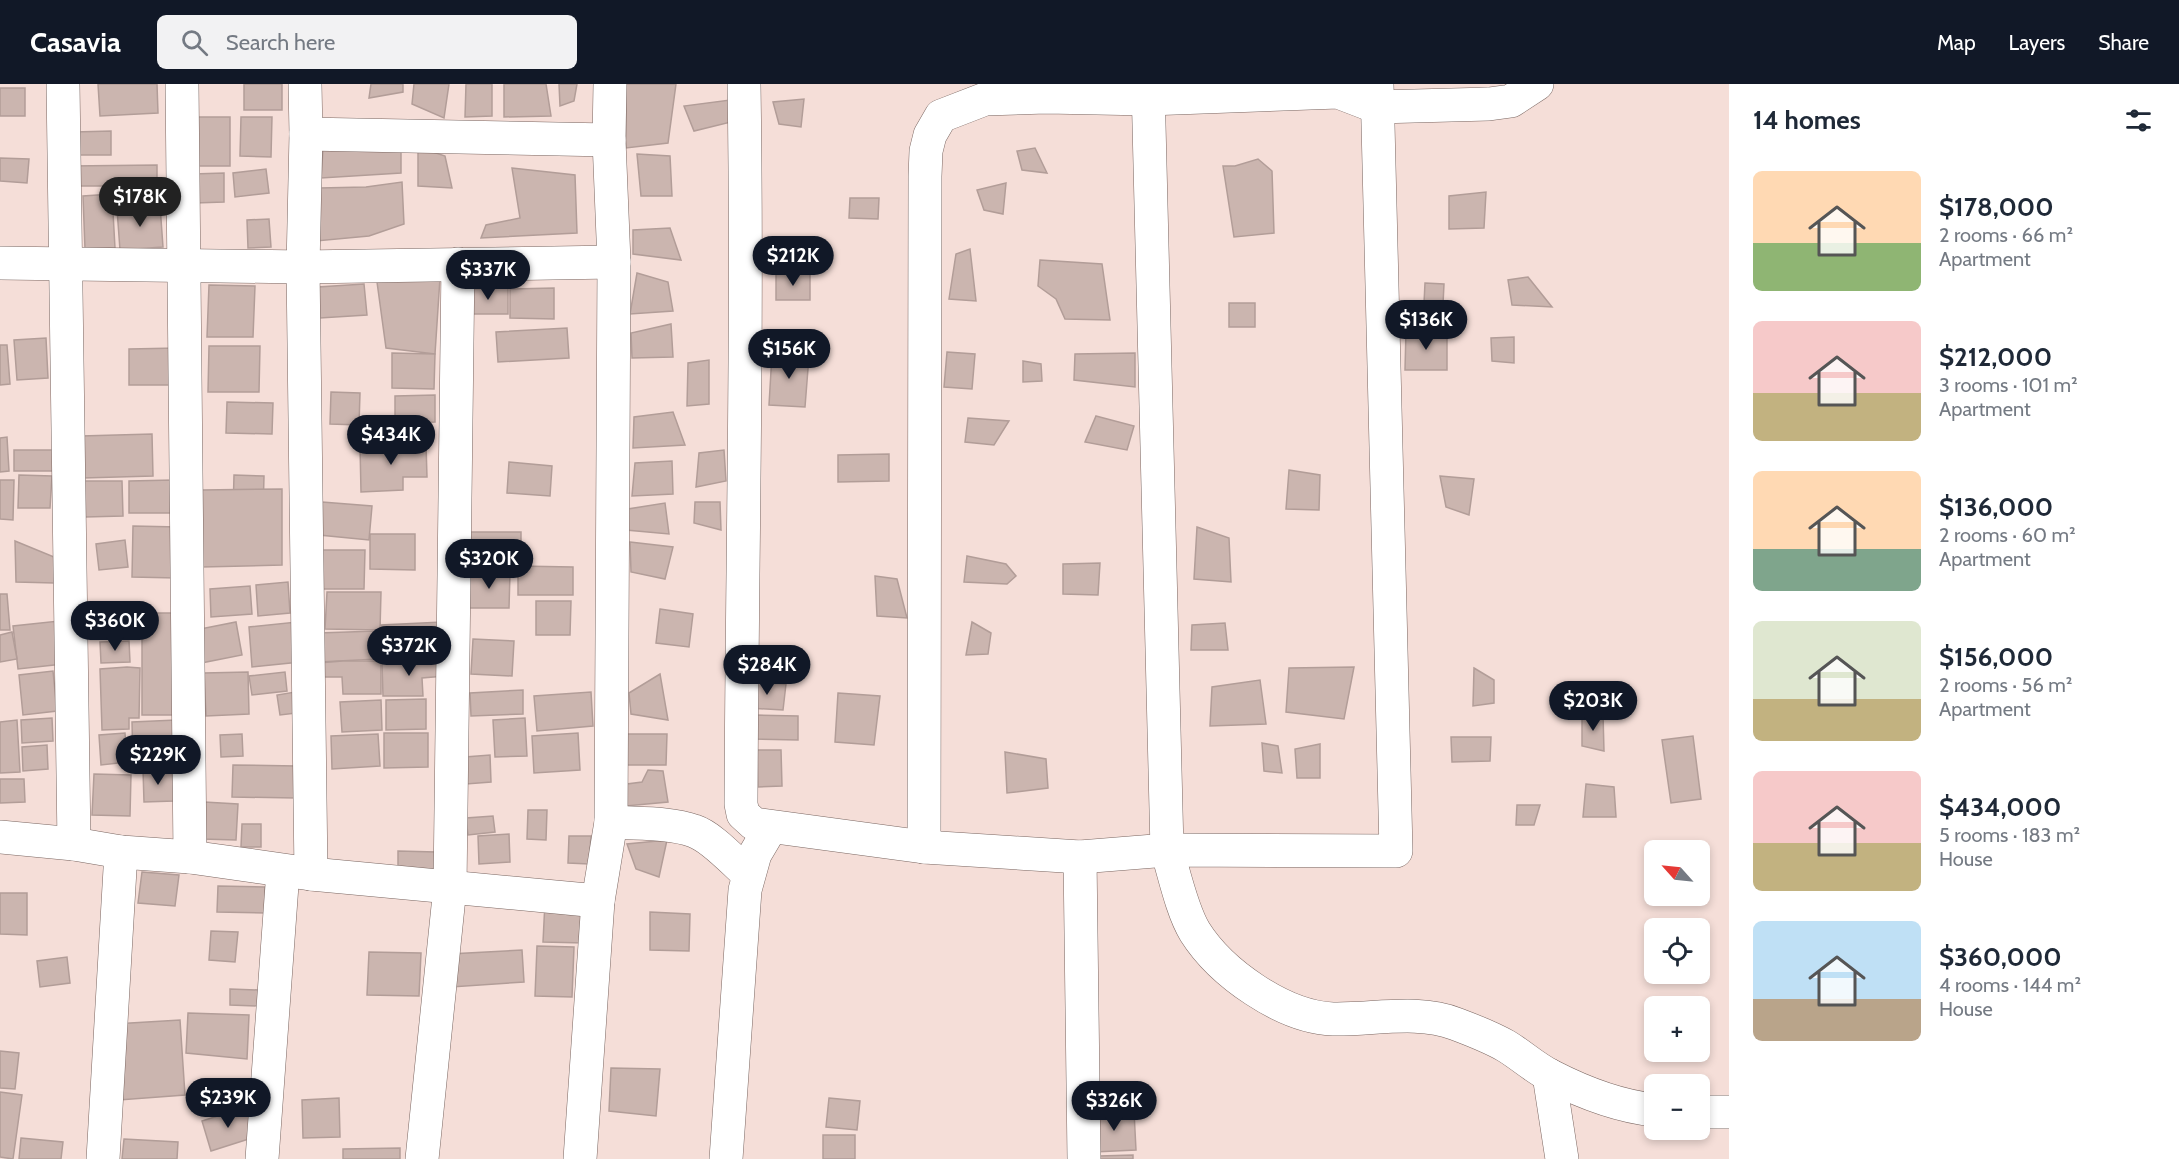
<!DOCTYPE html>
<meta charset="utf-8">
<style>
:root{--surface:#fff;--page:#f2f2f3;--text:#1f2937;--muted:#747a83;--accent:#111827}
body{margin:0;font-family:Cabin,sans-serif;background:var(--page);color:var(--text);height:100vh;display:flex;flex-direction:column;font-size:22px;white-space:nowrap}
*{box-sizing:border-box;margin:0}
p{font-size:20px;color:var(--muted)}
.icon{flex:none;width:33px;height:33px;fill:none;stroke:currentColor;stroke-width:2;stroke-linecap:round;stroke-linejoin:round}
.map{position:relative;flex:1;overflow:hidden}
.sheet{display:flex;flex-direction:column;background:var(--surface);width:450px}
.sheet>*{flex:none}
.needle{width:39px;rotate:297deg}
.buttons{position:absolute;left:1644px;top:756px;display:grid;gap:12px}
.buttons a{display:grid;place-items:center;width:66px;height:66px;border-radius:9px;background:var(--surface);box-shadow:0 3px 9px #0003;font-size:30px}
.price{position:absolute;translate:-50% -51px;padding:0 14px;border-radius:21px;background:var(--accent);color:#fff;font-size:20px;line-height:39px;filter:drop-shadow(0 2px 3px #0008)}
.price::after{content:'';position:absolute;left:50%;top:36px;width:18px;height:14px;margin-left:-9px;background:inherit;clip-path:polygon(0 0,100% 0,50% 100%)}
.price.selected{background:#222;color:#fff}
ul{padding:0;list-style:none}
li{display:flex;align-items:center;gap:18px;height:150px;padding:0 24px}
li span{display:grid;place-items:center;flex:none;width:168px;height:120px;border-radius:9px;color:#555}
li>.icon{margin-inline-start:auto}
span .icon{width:72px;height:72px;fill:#fffc;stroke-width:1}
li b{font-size:26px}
h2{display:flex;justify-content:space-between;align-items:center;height:72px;padding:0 24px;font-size:26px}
header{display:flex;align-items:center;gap:36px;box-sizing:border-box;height:84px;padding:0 30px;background:var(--accent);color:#fff}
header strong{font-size:28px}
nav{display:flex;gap:33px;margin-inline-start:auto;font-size:21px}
.search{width:420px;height:54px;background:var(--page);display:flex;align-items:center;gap:15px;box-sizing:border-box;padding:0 21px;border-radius:9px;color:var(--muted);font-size:22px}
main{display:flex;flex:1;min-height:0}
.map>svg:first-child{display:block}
.building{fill:#cbb5af;stroke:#b29d98;stroke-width:1.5}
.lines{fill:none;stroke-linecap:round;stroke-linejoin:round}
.minor-casing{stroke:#7a6661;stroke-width:34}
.minor{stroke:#fff;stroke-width:33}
</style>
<header>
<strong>Casavia</strong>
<div class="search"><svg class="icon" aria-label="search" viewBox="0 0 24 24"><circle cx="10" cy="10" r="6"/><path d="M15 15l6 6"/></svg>Search here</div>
<nav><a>Map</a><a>Layers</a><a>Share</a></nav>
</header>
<main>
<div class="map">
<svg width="1729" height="1075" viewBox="0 0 1729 1075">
<rect width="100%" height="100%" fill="#f5ded8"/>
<g class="building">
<polygon points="98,0 157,0 158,29 100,32"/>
<rect x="244" y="0" width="38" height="26"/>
<polygon points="371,0 403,0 403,8 369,14"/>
<polygon points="414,0 449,0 444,34 412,20"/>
<polygon points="466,0 492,0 492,32 465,33"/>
<polygon points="504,0 546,0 551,32 504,33"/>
<polygon points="559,0 577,0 574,17 560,22"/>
<polygon points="626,0 676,0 668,59 626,64"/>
<rect x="0" y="4" width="25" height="28"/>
<polygon points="804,15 801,43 779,40 773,18"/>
<polygon points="730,16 731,38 694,47 684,22"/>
<rect x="196" y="33" width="34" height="49"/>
<polygon points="241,33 272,33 271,73 240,72"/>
<polygon points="111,47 111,71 74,71 74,48"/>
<polygon points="418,63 445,72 452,104 418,102"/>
<polygon points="1035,64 1047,89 1022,86 1017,67"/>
<polygon points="323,65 401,66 401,89 321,94"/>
<polygon points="637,70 670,72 672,112 641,112"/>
<polygon points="0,74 29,75 27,99 0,97"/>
<polygon points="1258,75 1272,87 1274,149 1234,153 1223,82 1235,82"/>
<polygon points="157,81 157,119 117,120 117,102 70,102 70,82"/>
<polygon points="512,84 575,91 577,149 481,154 486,141 520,134"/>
<polygon points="266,85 269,109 235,113 233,89"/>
<polygon points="224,89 224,118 195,119 193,90"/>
<polygon points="402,98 404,140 369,152 316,157 319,104 366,103"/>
<polygon points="1006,99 1003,130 984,126 977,106"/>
<polygon points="1486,108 1484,144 1449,145 1449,112"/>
<polygon points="112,110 115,164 85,165 83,112"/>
<polygon points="850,114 879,114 878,135 849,134"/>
<polygon points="160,121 163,163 120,166 117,125"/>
<polygon points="269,135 271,163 248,164 247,136"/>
<polygon points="670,144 681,176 633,170 633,146"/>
<polygon points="970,165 976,217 949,215 956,170"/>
<polygon points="1040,176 1102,180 1110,236 1065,235 1056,215 1038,202"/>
<polygon points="637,189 668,198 673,227 630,230"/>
<rect x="776" y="190" width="34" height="26"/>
<polygon points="1528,193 1552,223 1512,221 1508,196"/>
<polygon points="440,194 435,270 386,264 377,198"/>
<polygon points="1425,199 1444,200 1443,220 1424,219"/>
<polygon points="364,200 367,231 320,234 318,203"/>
<polygon points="209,201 255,202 253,253 207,253"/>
<polygon points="508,204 508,230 468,230 468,205"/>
<polygon points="554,204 554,235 510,234 510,205"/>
<rect x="1229" y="219" width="26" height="24"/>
<polygon points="671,240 673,273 632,274 631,249"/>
<polygon points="567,244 569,274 498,278 496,248"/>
<polygon points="1406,247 1447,247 1447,286 1405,286"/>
<polygon points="1514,253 1514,279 1492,277 1491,254"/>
<polygon points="46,254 48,294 17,296 14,256"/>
<polygon points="0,261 7,261 10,300 0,301"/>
<polygon points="209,262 260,262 259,308 208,308"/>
<polygon points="178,264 178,301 129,301 129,265"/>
<polygon points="947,268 975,270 972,305 944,303"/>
<polygon points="392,269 435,270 434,305 392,304"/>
<polygon points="1135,269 1135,303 1074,296 1075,270"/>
<polygon points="772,270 809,272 805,323 769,321"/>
<polygon points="709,276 709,320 687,322 688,279"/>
<polygon points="1023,277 1041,280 1042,297 1023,298"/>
<polygon points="331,308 360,309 359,341 330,340"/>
<polygon points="435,311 435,338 395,339 395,312"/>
<polygon points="227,318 273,319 272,350 226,349"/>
<polygon points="673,328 685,361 633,364 634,333"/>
<polygon points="1096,332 1134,342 1127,366 1085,358"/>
<polygon points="968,334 1009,337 994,361 965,358"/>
<polygon points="152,350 153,392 83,394 81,352"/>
<polygon points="7,353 9,387 0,388 0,354"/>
<polygon points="426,360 427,393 403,393 403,406 361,408 360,362"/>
<rect x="14" y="366" width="41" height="21"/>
<polygon points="724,366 726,397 696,403 699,369"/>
<polygon points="889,370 889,397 838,398 838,371"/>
<polygon points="672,377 673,410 632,412 635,379"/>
<polygon points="509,378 552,382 550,412 507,409"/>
<polygon points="1289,386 1320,391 1319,426 1286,425"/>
<polygon points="19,391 52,392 50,424 18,424"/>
<polygon points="234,391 264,392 263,430 233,429"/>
<polygon points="1440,392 1474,395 1469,431 1446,423"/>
<polygon points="0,396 14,396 13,436 0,435"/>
<polygon points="173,396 173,429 129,429 129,397"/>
<polygon points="84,397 122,397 123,432 85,433"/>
<polygon points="282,405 282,481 202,483 202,406"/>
<polygon points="322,418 372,422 369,456 319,451"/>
<polygon points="695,418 720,418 721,446 694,439"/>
<polygon points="665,419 669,450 626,446 628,425"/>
<polygon points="133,442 178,443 176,494 132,493"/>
<polygon points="1197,443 1229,454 1231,498 1194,495"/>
<rect x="467" y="448" width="54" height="32"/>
<polygon points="370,450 415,450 415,486 370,485"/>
<polygon points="125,456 128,483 99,486 96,460"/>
<polygon points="15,457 54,473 54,499 16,498"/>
<polygon points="630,458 673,463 665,495 631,488"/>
<polygon points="318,466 365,466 364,505 317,505"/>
<polygon points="967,472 1006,480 1016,492 1007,500 964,498"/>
<polygon points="1100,479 1098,511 1063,510 1063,480"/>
<polygon points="518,482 573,483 573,511 518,511"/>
<polygon points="469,488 510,489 509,524 468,524"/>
<polygon points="875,492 897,495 907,534 877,532"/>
<polygon points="288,498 290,529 258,532 256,501"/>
<polygon points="250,502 252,530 211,533 210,505"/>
<polygon points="327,508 381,508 380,546 325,545"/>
<polygon points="0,510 7,510 10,546 0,546"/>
<polygon points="536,517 571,517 570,551 536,551"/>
<polygon points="660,525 693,530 689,563 656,559"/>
<rect x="142" y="529" width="36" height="102"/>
<rect x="84" y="534" width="15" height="16"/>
<polygon points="131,535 132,553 101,554 101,536"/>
<polygon points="59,537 63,580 18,585 13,542"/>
<polygon points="236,538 242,571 201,579 195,546"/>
<polygon points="297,538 300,578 252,583 249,543"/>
<polygon points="442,538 443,573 382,576 381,541"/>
<polygon points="972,538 991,549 988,570 966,571"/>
<polygon points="1225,539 1228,566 1191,566 1192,541"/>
<polygon points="377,547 378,575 319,578 318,549"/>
<polygon points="12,548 17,575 0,578 0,551"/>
<polygon points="473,555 514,557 512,592 471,590"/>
<polygon points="129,557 130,578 101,579 100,558"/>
<polygon points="343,577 381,577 381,610 343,610 342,593 318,593 318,579"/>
<polygon points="444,577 445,592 422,594 423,612 383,612 382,579"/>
<polygon points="127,583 140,584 139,634 129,634 129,645 102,646 100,585"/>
<polygon points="1354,583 1344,635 1286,628 1289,584"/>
<polygon points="1474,584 1494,596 1494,619 1473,622"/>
<polygon points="53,587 57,627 23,631 19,591"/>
<polygon points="248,588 249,630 206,632 204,589"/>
<polygon points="285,588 287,607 252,611 249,592"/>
<polygon points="660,590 668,636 631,630 629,609"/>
<polygon points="1260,596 1266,640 1210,642 1212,603"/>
<polygon points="751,598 786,600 783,626 749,624"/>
<polygon points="523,606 523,630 471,632 470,609"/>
<polygon points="301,607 304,628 280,631 277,611"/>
<polygon points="591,608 593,642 537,647 534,612"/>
<polygon points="838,609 880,612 874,661 835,658"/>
<polygon points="426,615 426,645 386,646 386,616"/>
<polygon points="381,616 382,646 342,648 340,618"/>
<polygon points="1603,630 1604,667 1582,662 1582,633"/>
<polygon points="756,631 798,632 798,656 754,655"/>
<polygon points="52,634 53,657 22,659 21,636"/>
<polygon points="525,634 527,672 495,673 493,636"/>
<polygon points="17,636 20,688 0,689 0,638"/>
<polygon points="176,636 177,678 133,680 132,638"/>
<polygon points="125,649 127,678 101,681 99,651"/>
<polygon points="384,649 428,649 428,683 384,684"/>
<polygon points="578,649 580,686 534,689 532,652"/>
<polygon points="242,650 243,672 221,673 220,651"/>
<polygon points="378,650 380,682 332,685 331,652"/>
<polygon points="626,650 667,650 666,681 625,681"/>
<polygon points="1693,652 1701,715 1671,719 1662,656"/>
<polygon points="1451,653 1491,653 1490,677 1452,678"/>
<polygon points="1262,659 1278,662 1282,689 1264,687"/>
<polygon points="1320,660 1320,694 1297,694 1295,665"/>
<polygon points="47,661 48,685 23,687 22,663"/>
<polygon points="757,666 781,666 782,702 758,703"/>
<polygon points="1005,668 1046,675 1048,704 1007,709"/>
<polygon points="490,671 491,698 466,700 465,673"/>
<polygon points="233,681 296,682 295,714 232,713"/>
<polygon points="172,685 174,717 144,718 143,686"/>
<polygon points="648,686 663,687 668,718 626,722 627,700 642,698"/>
<polygon points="94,690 131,691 130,732 92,731"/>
<polygon points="0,695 24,695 25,718 0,719"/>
<polygon points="1586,700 1614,703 1616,733 1583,733"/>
<polygon points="204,718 238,720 236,756 202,755"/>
<polygon points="1517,721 1540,721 1534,741 1516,741"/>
<polygon points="528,726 547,726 546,756 527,755"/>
<polygon points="493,732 495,748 468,751 466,734"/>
<polygon points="242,740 261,740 261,763 241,763"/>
<polygon points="509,750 510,778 479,780 478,752"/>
<polygon points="569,752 591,752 589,780 568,779"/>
<polygon points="667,756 659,793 636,785 627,760"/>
<polygon points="398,767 436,768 438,792 398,790"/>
<polygon points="142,788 179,791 175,822 138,819"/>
<polygon points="218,802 265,803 265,829 217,828"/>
<polygon points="0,809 27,809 27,851 0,850"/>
<polygon points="545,818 586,820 584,859 543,858"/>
<polygon points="650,828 690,830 689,867 650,866"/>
<polygon points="211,847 238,848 235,878 209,876"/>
<polygon points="537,862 574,863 572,913 535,912"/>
<polygon points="522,866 524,898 451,903 449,870"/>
<polygon points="369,868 421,869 419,912 367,911"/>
<polygon points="67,873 70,899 40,903 37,877"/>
<polygon points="230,905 258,906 258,922 230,921"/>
<polygon points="188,929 249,931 247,975 186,969"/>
<polygon points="180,936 185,1011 119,1016 114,940"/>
<polygon points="0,967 19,969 15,1005 0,1004"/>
<polygon points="611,984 660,985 656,1032 609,1027"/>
<polygon points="0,1008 22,1011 13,1075 0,1073"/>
<polygon points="339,1014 340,1053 303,1054 302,1016"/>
<polygon points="829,1014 860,1017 857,1046 826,1043"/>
<polygon points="246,1023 255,1053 211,1067 202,1037"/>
<polygon points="1134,1027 1136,1066 1094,1068 1093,1030"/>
<rect x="823" y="1051" width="32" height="24"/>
<polygon points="21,1054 63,1058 61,1075 19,1075"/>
<polygon points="124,1055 178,1058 177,1075 122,1075"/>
<polygon points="400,1064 400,1075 343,1075 343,1065"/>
<polygon points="1133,1071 1133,1075 1099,1075 1099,1072"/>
</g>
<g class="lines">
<g class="minor-casing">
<g id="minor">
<polyline points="63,0 74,760"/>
<polyline points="182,0 190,773"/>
<polyline points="305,0 306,50 303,183 311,790"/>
<path d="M 744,0 C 748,240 742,480 741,720 L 743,730 L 754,740 L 924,763 L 1080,773 L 1167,766 L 1396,767 L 1377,0"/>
<path d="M 1148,0 L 1167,766 C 1174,789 1182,827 1195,848 C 1221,889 1283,933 1333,935 C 1373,936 1418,925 1456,940 C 1472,946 1490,953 1506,962 C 1521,971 1535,984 1551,992 C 1584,1009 1618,1022 1654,1026"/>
<polyline points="306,50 609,56"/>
<polyline points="0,179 303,183 614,178"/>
<path d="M 611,738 C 637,740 669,738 694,747 C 712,753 733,777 748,790"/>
<polyline points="0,753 74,760 121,768 190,773 311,790 598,817"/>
<polyline points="924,763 925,92 926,67 930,51 941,32 985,15 1046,13 1148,15 1338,8 1377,23 1489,20 1511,17 1537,0"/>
<polyline points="1080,773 1084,1075"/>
<polyline points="1549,991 1562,1075"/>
<polyline points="1700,1028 1729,1028"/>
<polyline points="103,1075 121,768"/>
<polyline points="262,1075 283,787"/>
<polyline points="422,1075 450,803 458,180"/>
<polyline points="580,1075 598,817 611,738 614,178 609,56 610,0"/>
<polyline points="726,1075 745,806 755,770 771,743"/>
</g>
</g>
<use href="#minor" class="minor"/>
</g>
</svg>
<div class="buttons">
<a><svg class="needle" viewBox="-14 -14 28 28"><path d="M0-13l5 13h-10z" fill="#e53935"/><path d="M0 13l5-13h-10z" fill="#747a83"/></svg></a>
<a><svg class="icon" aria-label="locate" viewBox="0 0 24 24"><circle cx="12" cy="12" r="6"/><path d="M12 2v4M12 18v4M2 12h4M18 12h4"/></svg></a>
<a>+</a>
<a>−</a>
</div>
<b class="price selected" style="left:140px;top:144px">$178K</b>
<b class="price" style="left:793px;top:203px">$212K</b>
<b class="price" style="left:488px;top:217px">$337K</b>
<b class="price" style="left:1426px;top:267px">$136K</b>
<b class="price" style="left:789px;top:296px">$156K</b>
<b class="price" style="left:391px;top:382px">$434K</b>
<b class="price" style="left:489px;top:506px">$320K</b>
<b class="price" style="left:115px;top:568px">$360K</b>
<b class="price" style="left:409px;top:593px">$372K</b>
<b class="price" style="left:767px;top:612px">$284K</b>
<b class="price" style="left:1593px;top:648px">$203K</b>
<b class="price" style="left:158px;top:702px">$229K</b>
<b class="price" style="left:228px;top:1045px">$239K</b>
<b class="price" style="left:1114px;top:1048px">$326K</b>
</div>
<section class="sheet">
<h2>14 homes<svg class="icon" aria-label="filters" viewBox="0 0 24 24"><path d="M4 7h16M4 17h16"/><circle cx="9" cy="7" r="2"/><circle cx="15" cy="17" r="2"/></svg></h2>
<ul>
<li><span style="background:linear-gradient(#ffd9b3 60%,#8fb573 0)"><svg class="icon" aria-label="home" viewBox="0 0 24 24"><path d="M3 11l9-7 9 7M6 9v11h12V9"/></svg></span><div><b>$178,000</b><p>2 rooms · 66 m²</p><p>Apartment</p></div></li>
<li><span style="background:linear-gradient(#f6c9c9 60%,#c2b280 0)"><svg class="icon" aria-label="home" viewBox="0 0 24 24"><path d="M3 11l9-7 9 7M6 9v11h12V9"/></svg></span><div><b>$212,000</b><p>3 rooms · 101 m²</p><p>Apartment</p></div></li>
<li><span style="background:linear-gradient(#ffd9b3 65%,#7fa58c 0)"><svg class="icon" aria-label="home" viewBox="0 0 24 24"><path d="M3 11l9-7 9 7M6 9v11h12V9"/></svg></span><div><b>$136,000</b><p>2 rooms · 60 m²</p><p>Apartment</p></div></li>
<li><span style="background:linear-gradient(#dfe7d0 65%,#c2b280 0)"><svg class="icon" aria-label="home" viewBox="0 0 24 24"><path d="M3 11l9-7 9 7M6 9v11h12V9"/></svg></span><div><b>$156,000</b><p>2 rooms · 56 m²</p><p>Apartment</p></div></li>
<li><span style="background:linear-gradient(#f6c9c9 60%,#c2b280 0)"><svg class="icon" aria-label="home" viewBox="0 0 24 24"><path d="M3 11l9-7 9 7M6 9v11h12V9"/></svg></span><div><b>$434,000</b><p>5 rooms · 183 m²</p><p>House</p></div></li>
<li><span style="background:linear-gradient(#bfe0f5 65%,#b9a48a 0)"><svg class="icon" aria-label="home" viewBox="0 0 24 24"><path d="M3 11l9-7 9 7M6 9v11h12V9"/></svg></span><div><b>$360,000</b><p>4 rooms · 144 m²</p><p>House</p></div></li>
</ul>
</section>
</main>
